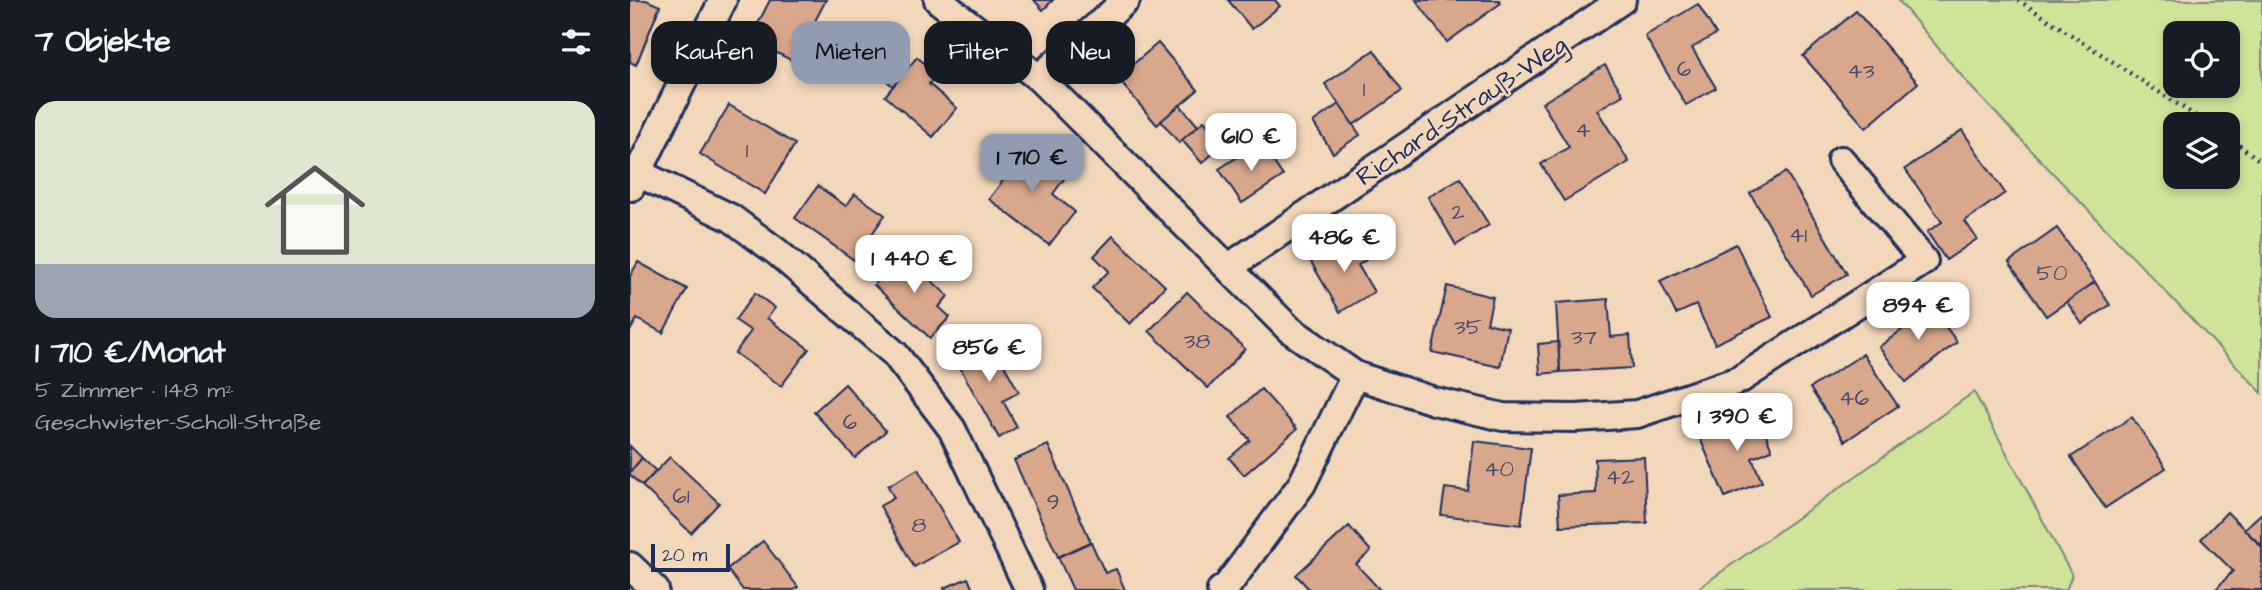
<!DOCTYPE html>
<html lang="de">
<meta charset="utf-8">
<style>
:root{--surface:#171b24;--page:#242831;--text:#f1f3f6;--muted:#9ea1a6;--line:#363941;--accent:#919bb2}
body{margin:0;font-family:"Architects Daughter",sans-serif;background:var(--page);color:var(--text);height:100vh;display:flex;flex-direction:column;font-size:26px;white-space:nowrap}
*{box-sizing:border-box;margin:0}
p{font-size:23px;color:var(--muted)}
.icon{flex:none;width:38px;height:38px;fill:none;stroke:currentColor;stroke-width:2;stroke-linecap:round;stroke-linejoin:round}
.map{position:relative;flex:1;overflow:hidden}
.panel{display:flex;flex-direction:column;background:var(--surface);width:630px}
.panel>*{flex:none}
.top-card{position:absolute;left:21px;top:21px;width:665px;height:63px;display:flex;gap:14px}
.controls{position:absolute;left:1533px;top:21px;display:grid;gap:14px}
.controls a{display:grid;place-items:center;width:77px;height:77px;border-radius:14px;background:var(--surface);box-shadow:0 4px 10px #0003;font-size:35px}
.scale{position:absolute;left:21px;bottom:18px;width:79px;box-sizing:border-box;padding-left:7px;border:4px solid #1b2f5e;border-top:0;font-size:19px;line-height:24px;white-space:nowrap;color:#1b2f5e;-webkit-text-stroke:5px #f3d7ba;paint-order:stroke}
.price{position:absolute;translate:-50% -60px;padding:0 16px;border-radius:14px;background:#fff;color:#222;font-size:23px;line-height:46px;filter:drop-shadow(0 2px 4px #0008)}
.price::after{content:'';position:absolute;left:50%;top:42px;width:21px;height:16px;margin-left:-10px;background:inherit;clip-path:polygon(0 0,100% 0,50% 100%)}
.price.current{background:var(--accent);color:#111}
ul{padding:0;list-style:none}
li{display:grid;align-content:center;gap:14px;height:371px;padding:0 35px}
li+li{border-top:2px solid var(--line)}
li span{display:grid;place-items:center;height:217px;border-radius:21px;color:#555}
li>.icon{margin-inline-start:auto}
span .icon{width:126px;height:126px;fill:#fffc;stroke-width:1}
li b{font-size:30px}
h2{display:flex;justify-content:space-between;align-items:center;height:84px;padding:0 35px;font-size:30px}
.tag{padding:0 24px;border-radius:21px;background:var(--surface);box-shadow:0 4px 10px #0003;font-size:24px;line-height:63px}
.tag.current{background:var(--accent);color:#111}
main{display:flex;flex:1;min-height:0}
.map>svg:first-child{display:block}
.green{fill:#cfe499;stroke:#758a7c;stroke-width:2;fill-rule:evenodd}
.building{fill:#d9a78c;stroke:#1b2f5e;stroke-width:2}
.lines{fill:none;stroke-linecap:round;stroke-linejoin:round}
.minor-casing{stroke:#1b2f5e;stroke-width:32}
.path{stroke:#1b2f5e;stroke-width:4.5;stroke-dasharray:2 5;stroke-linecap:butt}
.minor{stroke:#f3d7ba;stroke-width:26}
.labels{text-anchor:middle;stroke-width:5;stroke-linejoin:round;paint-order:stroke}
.number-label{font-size:23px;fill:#4a4d6a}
.street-label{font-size:26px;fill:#1b2f5e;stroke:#f3d7ba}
</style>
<main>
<section class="panel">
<h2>7 Objekte<svg class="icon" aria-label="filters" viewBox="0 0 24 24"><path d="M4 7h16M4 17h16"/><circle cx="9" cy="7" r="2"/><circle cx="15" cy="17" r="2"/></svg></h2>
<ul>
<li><span style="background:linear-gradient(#dfe7d0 75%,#9aa5b1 0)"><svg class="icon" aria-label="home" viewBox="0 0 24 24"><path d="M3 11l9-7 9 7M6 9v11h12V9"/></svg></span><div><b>1 710 €/Monat</b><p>5 Zimmer · 148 m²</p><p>Geschwister-Scholl-Straße</p></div></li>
</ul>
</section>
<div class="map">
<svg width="1632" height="590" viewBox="0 0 1632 590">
<rect width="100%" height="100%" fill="#f3d7ba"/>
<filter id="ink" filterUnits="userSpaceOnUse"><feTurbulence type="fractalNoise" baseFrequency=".0143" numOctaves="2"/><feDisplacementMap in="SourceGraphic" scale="14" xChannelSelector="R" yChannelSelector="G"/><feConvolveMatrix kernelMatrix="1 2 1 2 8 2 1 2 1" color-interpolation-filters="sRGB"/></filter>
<g filter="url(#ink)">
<g class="green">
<path d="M 1268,0 L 1632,0 L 1632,393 L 1341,87 ZM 1545,33 L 1598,33 L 1598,86 L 1545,86 ZM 1545,124 L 1598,124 L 1598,177 L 1545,177 Z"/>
<polygon points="1344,392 1442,575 1436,590 1066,590"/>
</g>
<g class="building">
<polygon points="0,0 16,0 30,6 6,65 0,62"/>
<polygon points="140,0 196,0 185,21 205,32 184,72 120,39"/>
<polygon points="404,0 423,0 413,10"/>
<polygon points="598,0 645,0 650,6 622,29"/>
<polygon points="786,0 869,0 871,3 817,42"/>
<polygon points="1068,4 1086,34 1062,48 1086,88 1056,105 1015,36"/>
<polygon points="1226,11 1288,83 1236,128 1173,56"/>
<polygon points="236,30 280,66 263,86 220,50"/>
<polygon points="528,43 568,90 527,125 487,78"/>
<polygon points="744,50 772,91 723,125 695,84"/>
<polygon points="287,57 307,74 299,84 327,108 303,137 255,96"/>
<polygon points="975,65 993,95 967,110 999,162 934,201 911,164 939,147 912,103"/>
<polygon points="709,104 730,135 703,153 683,122"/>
<polygon points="99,105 165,144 135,194 70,154"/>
<polygon points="550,105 568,126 549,143 531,121"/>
<polygon points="574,121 594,144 572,163 552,140"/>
<polygon points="1332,130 1375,193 1335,221 1347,239 1316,260 1297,232 1312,222 1275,169"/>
<polygon points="382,140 434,179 423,194 445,212 419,245 359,199 381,170 367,159"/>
<polygon points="630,142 653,176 612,203 589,169"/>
<polygon points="1156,172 1217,274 1181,295 1120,193"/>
<polygon points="830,178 859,225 826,245 798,197"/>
<polygon points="188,186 216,206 225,194 255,215 224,260 165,218"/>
<polygon points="1427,228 1465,282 1416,316 1379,262"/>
<polygon points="483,236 535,286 500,324 462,288 479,271 464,256"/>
<polygon points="723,237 736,260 728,265 744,292 710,312 681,262"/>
<polygon points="1106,244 1142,317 1085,344 1066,305 1046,314 1030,281"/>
<polygon points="273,254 318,296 309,307 320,317 300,338 244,285"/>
<polygon points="8,262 57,289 33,333 7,319 0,331 0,276"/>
<polygon points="1465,282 1480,305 1452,324 1437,302"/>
<polygon points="817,286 863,297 857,323 878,328 870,367 802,352"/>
<polygon points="557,292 615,349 578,388 519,331"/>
<polygon points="125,293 145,308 137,318 179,349 151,386 105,353 121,331 105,320"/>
<polygon points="978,299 981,337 1000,335 1002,368 930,372 926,303"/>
<polygon points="1296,300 1327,342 1276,382 1249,347 1273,329 1268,321"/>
<polygon points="359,338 389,392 373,401 387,427 369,438 324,357"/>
<polygon points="928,342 930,372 910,374 908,344"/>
<polygon points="1233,354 1268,406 1215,441 1180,388"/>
<polygon points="215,384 256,431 225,458 184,412"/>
<polygon points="631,389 667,429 614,475 599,458 620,440 600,417"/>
<polygon points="1127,412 1142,450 1122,458 1132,482 1095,497 1069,436"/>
<polygon points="1502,417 1536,468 1475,508 1441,457"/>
<polygon points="844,441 901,448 891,525 811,515 815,488 838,491"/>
<polygon points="418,445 461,542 428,557 384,460"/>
<polygon points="0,446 12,458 0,472"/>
<polygon points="40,457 89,503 61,533 12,486"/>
<polygon points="1014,457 1017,523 930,526 928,495 966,493 965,459"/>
<polygon points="12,458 26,471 12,486 0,475 0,472"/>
<polygon points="288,469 329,542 284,567 250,506 264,498 258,486"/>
<polygon points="1597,512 1632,547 1632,590 1585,590 1603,571 1571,539"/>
<polygon points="1632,513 1632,544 1631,545 1614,529"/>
<polygon points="719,526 741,551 726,564 750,590 680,590 666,575"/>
<polygon points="133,541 168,587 164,590 113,590 97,569"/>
<polygon points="461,542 475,573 486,569 495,590 443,590 428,557"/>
<polygon points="338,578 343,590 315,590 314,588"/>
</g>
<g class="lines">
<g class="minor-casing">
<g id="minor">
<polyline points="308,0 409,78 659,329 725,375 804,401 873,417 946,418 1007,414 1109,380 1294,261 1211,160"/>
<polyline points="409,78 496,0"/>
<polyline points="8,173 101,218 147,252 265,354 322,429 399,590"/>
<polyline points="1,187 93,0"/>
<polyline points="599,267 992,0"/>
<polyline points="0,566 25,590"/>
<polyline points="591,590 597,586 672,484 725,375"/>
</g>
</g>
<g class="path">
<polyline points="1388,0 1578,124"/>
<polyline points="1598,137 1632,162"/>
</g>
<use href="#minor" class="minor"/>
</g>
</g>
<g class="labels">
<g class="number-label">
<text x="1054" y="76">6</text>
<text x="1231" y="78">43</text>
<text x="734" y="96">1</text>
<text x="953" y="137">4</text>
<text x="117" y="157">1</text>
<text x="828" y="219">2</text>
<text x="1168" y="242">41</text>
<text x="1422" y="280">50</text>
<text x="838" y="334">35</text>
<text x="954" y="344">37</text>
<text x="567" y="348">38</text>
<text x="1224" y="405">46</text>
<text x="220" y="429">6</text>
<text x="869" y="476">40</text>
<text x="990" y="484">42</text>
<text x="51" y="503">61</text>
<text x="423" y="509">9</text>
<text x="289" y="532">8</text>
</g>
<g class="street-label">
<text transform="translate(831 110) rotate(-34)" y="9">Richard-Strauß-Weg</text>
</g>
</g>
</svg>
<div class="controls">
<a><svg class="icon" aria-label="locate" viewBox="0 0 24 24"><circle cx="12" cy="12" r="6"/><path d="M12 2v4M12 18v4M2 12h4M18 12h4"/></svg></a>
<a><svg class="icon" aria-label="layers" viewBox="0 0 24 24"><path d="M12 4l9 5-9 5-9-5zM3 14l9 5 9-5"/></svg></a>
</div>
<div class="scale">20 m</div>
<b class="price" style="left:621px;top:173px">610 €</b>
<b class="price current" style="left:402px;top:194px">1 710 €</b>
<b class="price" style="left:714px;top:274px">486 €</b>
<b class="price" style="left:284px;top:295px">1 440 €</b>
<b class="price" style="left:1288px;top:342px">894 €</b>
<b class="price" style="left:359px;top:384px">856 €</b>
<b class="price" style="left:1107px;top:453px">1 390 €</b>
<div class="top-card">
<a class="tag">Kaufen</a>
<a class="tag current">Mieten</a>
<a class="tag">Filter</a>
<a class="tag">Neu</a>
</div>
</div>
</main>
